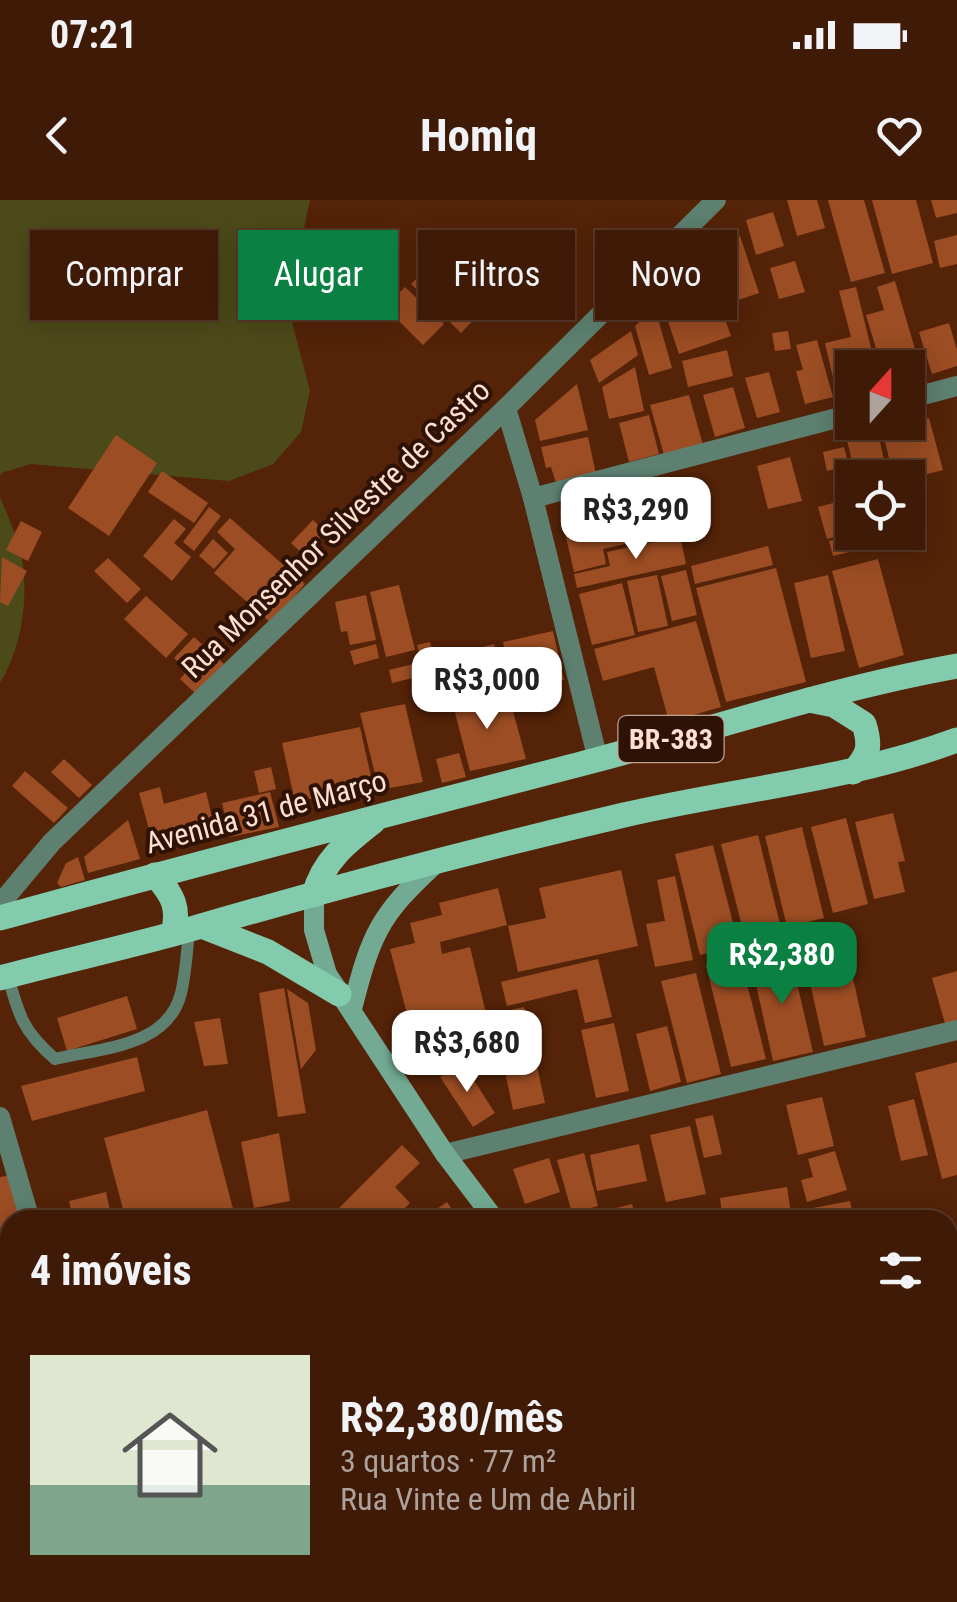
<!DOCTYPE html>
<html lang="pt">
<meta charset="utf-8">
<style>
:root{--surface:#3f1a06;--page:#4a2714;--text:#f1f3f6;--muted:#ada19b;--line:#583828;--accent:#0b8043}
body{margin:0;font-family:"Roboto Condensed",sans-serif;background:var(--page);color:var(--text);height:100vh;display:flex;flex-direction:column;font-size:38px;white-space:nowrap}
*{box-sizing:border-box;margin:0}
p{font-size:32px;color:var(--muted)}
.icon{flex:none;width:55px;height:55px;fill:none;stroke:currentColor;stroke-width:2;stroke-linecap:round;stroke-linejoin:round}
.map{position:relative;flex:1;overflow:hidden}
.details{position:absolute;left:0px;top:1010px;width:958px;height:392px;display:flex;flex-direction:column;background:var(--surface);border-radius:30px 30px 0 0;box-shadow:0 5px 25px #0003,0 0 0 2px var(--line)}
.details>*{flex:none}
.hud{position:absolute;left:30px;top:30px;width:898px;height:90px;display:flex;gap:20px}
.needle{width:65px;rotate:21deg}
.fabs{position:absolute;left:835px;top:150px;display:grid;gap:20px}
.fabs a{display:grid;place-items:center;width:90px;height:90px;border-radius:0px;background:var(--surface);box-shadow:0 5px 25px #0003,0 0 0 2px var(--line);font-size:50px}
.price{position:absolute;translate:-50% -85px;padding:0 22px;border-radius:20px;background:#fff;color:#222;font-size:32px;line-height:65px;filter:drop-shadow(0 2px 5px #0008)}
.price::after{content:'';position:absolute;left:50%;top:60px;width:30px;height:22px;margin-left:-15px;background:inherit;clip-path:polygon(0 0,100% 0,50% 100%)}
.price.on{background:var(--accent);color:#fff}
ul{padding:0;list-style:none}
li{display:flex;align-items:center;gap:30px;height:250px;padding:0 30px}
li+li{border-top:2px solid var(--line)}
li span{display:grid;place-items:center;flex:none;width:280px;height:200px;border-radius:0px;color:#555}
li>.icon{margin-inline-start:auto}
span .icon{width:120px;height:120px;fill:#fffc;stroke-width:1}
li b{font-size:42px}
h2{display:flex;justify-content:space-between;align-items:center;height:120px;padding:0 30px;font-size:42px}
.pill{padding:0 35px;border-radius:0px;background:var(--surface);box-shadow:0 5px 25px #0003,0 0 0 2px var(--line);font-size:35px;line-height:90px}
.pill.on{background:var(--accent);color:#fff}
.status{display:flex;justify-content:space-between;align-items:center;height:70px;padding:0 50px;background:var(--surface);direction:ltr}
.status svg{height:28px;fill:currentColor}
header{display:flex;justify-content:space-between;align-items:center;height:130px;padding:0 30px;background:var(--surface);font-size:45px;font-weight:700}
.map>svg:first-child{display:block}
.green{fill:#4d4a1a}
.building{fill:#9c4d23}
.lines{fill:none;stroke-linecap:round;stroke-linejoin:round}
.service{stroke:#5d8071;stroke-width:12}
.minor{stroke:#5d8071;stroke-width:20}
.secondary{stroke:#72aa93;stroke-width:20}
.primary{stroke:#82cbad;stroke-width:25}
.labels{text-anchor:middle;stroke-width:8;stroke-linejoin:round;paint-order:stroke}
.shield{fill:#2e1205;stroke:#c0a293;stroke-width:2.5}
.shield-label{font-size:28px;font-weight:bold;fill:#fedfd0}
.street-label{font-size:30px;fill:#fedfd0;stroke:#2e1205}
</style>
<div class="status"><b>07:21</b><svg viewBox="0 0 49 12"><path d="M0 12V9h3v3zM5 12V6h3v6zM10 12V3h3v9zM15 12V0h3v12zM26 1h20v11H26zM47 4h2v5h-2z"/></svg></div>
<header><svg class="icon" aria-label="back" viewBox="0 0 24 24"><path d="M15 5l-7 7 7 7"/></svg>Homiq<svg class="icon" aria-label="heart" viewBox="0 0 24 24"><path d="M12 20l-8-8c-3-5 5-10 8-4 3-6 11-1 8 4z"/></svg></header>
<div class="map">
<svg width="957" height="1402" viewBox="0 0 957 1402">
<rect width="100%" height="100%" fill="#542308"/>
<g class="green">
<polygon points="0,0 310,0 290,93 292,122 310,191 301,232 273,264 229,281 31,264 1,273 0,277"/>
<path d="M 0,297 C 6,312 13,327 18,343 C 31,385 24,445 0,483 Z"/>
</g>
<g class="building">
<polygon points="787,0 817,0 825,28 797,36"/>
<polygon points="828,0 864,0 885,73 851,82"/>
<polygon points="872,0 916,0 933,63 892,74"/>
<polygon points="931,0 957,0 957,13 936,18"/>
<polygon points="773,12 784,46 756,55 746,20"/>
<polygon points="957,35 957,64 940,68 934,41"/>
<polygon points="740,36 759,93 732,102 712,46"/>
<polygon points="542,58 575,89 557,108 532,85 536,80 528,73"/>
<polygon points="795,61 805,92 779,99 770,68"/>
<polygon points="431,64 481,112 461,133 411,84"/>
<polygon points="709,74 731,136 679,154 658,92"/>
<polygon points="895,81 924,180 908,185 908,168 882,168 866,115 884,110 877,87"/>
<polygon points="405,87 444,124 423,145 385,107"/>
<polygon points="856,87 876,168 852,168 852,191 837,195 825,143 851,137 839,91"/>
<polygon points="655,108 672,168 649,175 635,126"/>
<polygon points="949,123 957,150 957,166 932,174 919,132"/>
<polygon points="631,131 638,155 599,183 590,160"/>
<polygon points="788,131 791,149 775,151 772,133"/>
<polygon points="817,140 833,197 805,204 796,171 803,170 796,145"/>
<polygon points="727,150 733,176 688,187 682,161"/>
<polygon points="635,167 644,211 609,219 602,187"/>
<polygon points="769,172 780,212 757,218 745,178"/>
<polygon points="577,184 588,230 540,241 535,220"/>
<polygon points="733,187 745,228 715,237 703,195"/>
<polygon points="689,195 703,245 664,255 650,205"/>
<polygon points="649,215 659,254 629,262 619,223"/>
<polygon points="929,218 943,270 908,279 894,278 882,230"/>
<polygon points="878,233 888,278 856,278 847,240"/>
<polygon points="116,235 157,263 109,336 68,308"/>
<polygon points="588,237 596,274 556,283 551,267 546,268 541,247"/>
<polygon points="844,247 849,266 827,271 823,252"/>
<polygon points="790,257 802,301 768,309 757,266"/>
<polygon points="162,271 208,303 194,323 148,292"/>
<polygon points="671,287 681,331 603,349 606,364 574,372 560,311"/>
<polygon points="852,298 852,332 827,339 818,307"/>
<polygon points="908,306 916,337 873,347 869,332 908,332"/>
<polygon points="209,307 221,316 194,351 183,342"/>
<polygon points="230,318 305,384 271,423 214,373 235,349 217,332"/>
<polygon points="174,319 186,329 174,343 191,357 172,381 143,356"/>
<polygon points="313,320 326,332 304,355 291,343"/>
<polygon points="21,321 42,332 28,361 6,350"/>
<polygon points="861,334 865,348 833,356 829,341"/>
<polygon points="680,336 686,364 577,388 574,374 610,366 607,352"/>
<polygon points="213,339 228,353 214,369 199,356"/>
<polygon points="768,346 773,365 695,384 691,366"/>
<polygon points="2,357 27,371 8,406 0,402"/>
<polygon points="108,358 141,389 127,403 94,371"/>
<polygon points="878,359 904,455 859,468 832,371"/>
<polygon points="776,368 806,482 726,502 696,388"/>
<polygon points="686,370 697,415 672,421 661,376"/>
<polygon points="657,375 668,426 638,432 627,381"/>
<polygon points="828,375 845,451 811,458 794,383"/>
<polygon points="622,383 635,435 592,445 579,394"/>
<polygon points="399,385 415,450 386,457 370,392"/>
<polygon points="366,395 376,440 350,445 347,431 341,432 335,402"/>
<polygon points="146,396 188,434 166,458 124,419"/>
<polygon points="696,421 721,507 669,522 654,467 603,481 594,449"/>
<polygon points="553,431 564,480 515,491 503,442"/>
<polygon points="194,437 224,464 196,494 180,479 188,470 174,458"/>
<polygon points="430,442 437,472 392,483 389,470 421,462 417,445"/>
<polygon points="376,444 379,458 354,465 350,451"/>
<polygon points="494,444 509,497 479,505 473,484 450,489 441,458"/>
<polygon points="471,487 477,508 510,500 526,559 470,571 450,493"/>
<polygon points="405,504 423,582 379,590 360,513"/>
<polygon points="360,527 373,586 295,602 282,543"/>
<polygon points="459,553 466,577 442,583 436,559"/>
<polygon points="64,559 92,585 79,598 51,572"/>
<polygon points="271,567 276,589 259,593 254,571"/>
<polygon points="25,571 68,608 54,623 12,586"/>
<polygon points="160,587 164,604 206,592 214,625 175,635 172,631 151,637 139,593"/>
<polygon points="270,592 279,627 230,637 222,603"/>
<polygon points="893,613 905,661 898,662 905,692 874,699 855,622"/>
<polygon points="846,618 868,704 833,713 811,627"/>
<polygon points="128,620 140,659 88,673 84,657"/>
<polygon points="802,627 824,718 787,727 765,636"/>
<polygon points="758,635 783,736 747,746 721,644"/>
<polygon points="713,645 739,746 700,755 675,654"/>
<polygon points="78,657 85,680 61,687 57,683 66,663"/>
<polygon points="621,670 638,746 518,772 508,726 546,718 539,688"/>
<polygon points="675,676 693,760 655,767 646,724 665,721 657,680"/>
<polygon points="498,688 507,725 440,742 442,754 470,747 491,834 466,839 462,825 413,837 390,749 415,743 410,723 442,715 439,703"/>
<polygon points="845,742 866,837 824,846 803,751"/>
<polygon points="790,753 813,852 773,861 751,762"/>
<polygon points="740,756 766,859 731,867 706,765"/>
<polygon points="598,759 612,817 585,823 577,789 507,806 501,782"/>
<polygon points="957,771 957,824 946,827 932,778"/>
<polygon points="696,773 721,874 687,883 661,781"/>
<polygon points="284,788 306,913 278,917 259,793"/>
<polygon points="287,789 308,803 316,850 301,869"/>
<polygon points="127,796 137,829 67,851 57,818"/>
<polygon points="524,807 545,903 513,910 493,814"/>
<polygon points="220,818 228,864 204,866 194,822"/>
<polygon points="614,823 629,891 596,898 581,830"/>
<polygon points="667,826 681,882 650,891 636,834"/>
<polygon points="137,857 145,891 32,921 21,886"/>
<polygon points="462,862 495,913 473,927 440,877"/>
<polygon points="957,862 957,975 942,979 915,873"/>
<polygon points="822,897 834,946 798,955 786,905"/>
<polygon points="914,899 928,955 901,961 888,906"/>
<polygon points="207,910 236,1020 126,1020 104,938"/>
<polygon points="713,915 722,954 704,958 695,919"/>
<polygon points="690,926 706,994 666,1002 650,935"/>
<polygon points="279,933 290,1001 254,1008 241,942"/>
<polygon points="639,944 647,981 597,991 590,955"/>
<polygon points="402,945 420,963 395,987 410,1003 393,1020 341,1020 334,1013"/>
<polygon points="835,951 847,990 807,1002 801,980 813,977 808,959"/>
<polygon points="584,953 598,1006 572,1013 557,960"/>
<polygon points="549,958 560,992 525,1004 513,969"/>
<polygon points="12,975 22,1020 10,1020 10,1043 0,1045 0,977"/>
<polygon points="787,987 791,1014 723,1020 720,998"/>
<polygon points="106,992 112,1020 73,1020 69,1001"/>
<polygon points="850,1001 854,1020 810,1020 808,1009"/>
<polygon points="447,1002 459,1020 421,1020"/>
<polygon points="632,1004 636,1020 615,1020 612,1009"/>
<polygon points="956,1217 957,1256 948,1259 948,1219"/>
</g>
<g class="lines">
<path class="service" d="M 8,776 C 19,816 23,831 55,859 C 101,848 168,847 181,793 C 186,773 187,750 189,730"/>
<g class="minor">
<polyline points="908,199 957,186"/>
<polyline points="506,208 533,298 598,560"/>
<polyline points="533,298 852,214"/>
<polyline points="0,704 52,642 506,208 716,0"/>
<polyline points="0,917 30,1020"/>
<polyline points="445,954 957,830"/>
<polyline points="948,1108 957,1105"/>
<polyline points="948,1292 957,1294"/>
<polyline points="802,1402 805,1392"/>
</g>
<g class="secondary">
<polyline points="314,695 314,730 327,774 445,954 495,1020"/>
<path d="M 352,809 C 371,735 378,716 436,663"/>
<polyline points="784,1392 791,1402"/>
</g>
<g class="primary">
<path d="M 809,500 L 834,505 L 864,524 C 871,546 869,555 853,572"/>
<path d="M 155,675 C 173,695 180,708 173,734"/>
<path d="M 314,695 C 323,661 346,643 373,622"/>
<path d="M 0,718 C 198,663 397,612 596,560 C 716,528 834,488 957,466"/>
<polyline points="202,726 268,752 339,794"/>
<path d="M 0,778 C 63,761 128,747 191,729 C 335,687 479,649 624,615 C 735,589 850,580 957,540"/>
</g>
</g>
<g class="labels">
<rect class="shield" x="618.5" y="516" width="105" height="46" rx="8"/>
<g class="shield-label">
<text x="671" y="549">BR-383</text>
</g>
<g class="street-label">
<text transform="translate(336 329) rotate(-44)" y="10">Rua Monsenhor Silvestre de Castro</text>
<text transform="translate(266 612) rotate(-15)" y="10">Avenida 31 de Março</text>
</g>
</g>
</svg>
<div class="fabs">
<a><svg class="needle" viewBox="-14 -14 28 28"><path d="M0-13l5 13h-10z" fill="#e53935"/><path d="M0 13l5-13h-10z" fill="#ada19b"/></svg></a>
<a><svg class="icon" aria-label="locate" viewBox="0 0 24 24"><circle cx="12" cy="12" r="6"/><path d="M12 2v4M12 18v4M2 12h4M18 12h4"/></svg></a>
</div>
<b class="price" style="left:636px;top:362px">R$3,290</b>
<b class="price" style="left:487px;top:532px">R$3,000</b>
<b class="price on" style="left:782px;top:807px">R$2,380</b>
<b class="price" style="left:467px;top:895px">R$3,680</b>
<div class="hud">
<a class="pill">Comprar</a>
<a class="pill on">Alugar</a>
<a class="pill">Filtros</a>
<a class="pill">Novo</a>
</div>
<section class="details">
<h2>4 imóveis<svg class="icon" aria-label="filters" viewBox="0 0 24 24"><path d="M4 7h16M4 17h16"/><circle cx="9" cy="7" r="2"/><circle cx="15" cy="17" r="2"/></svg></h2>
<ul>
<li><span style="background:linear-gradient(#dfe7d0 65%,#7fa58c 0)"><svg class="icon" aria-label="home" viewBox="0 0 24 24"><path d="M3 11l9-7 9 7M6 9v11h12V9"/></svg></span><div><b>R$2,380/mês</b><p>3 quartos · 77 m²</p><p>Rua Vinte e Um de Abril</p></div></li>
</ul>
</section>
</div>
